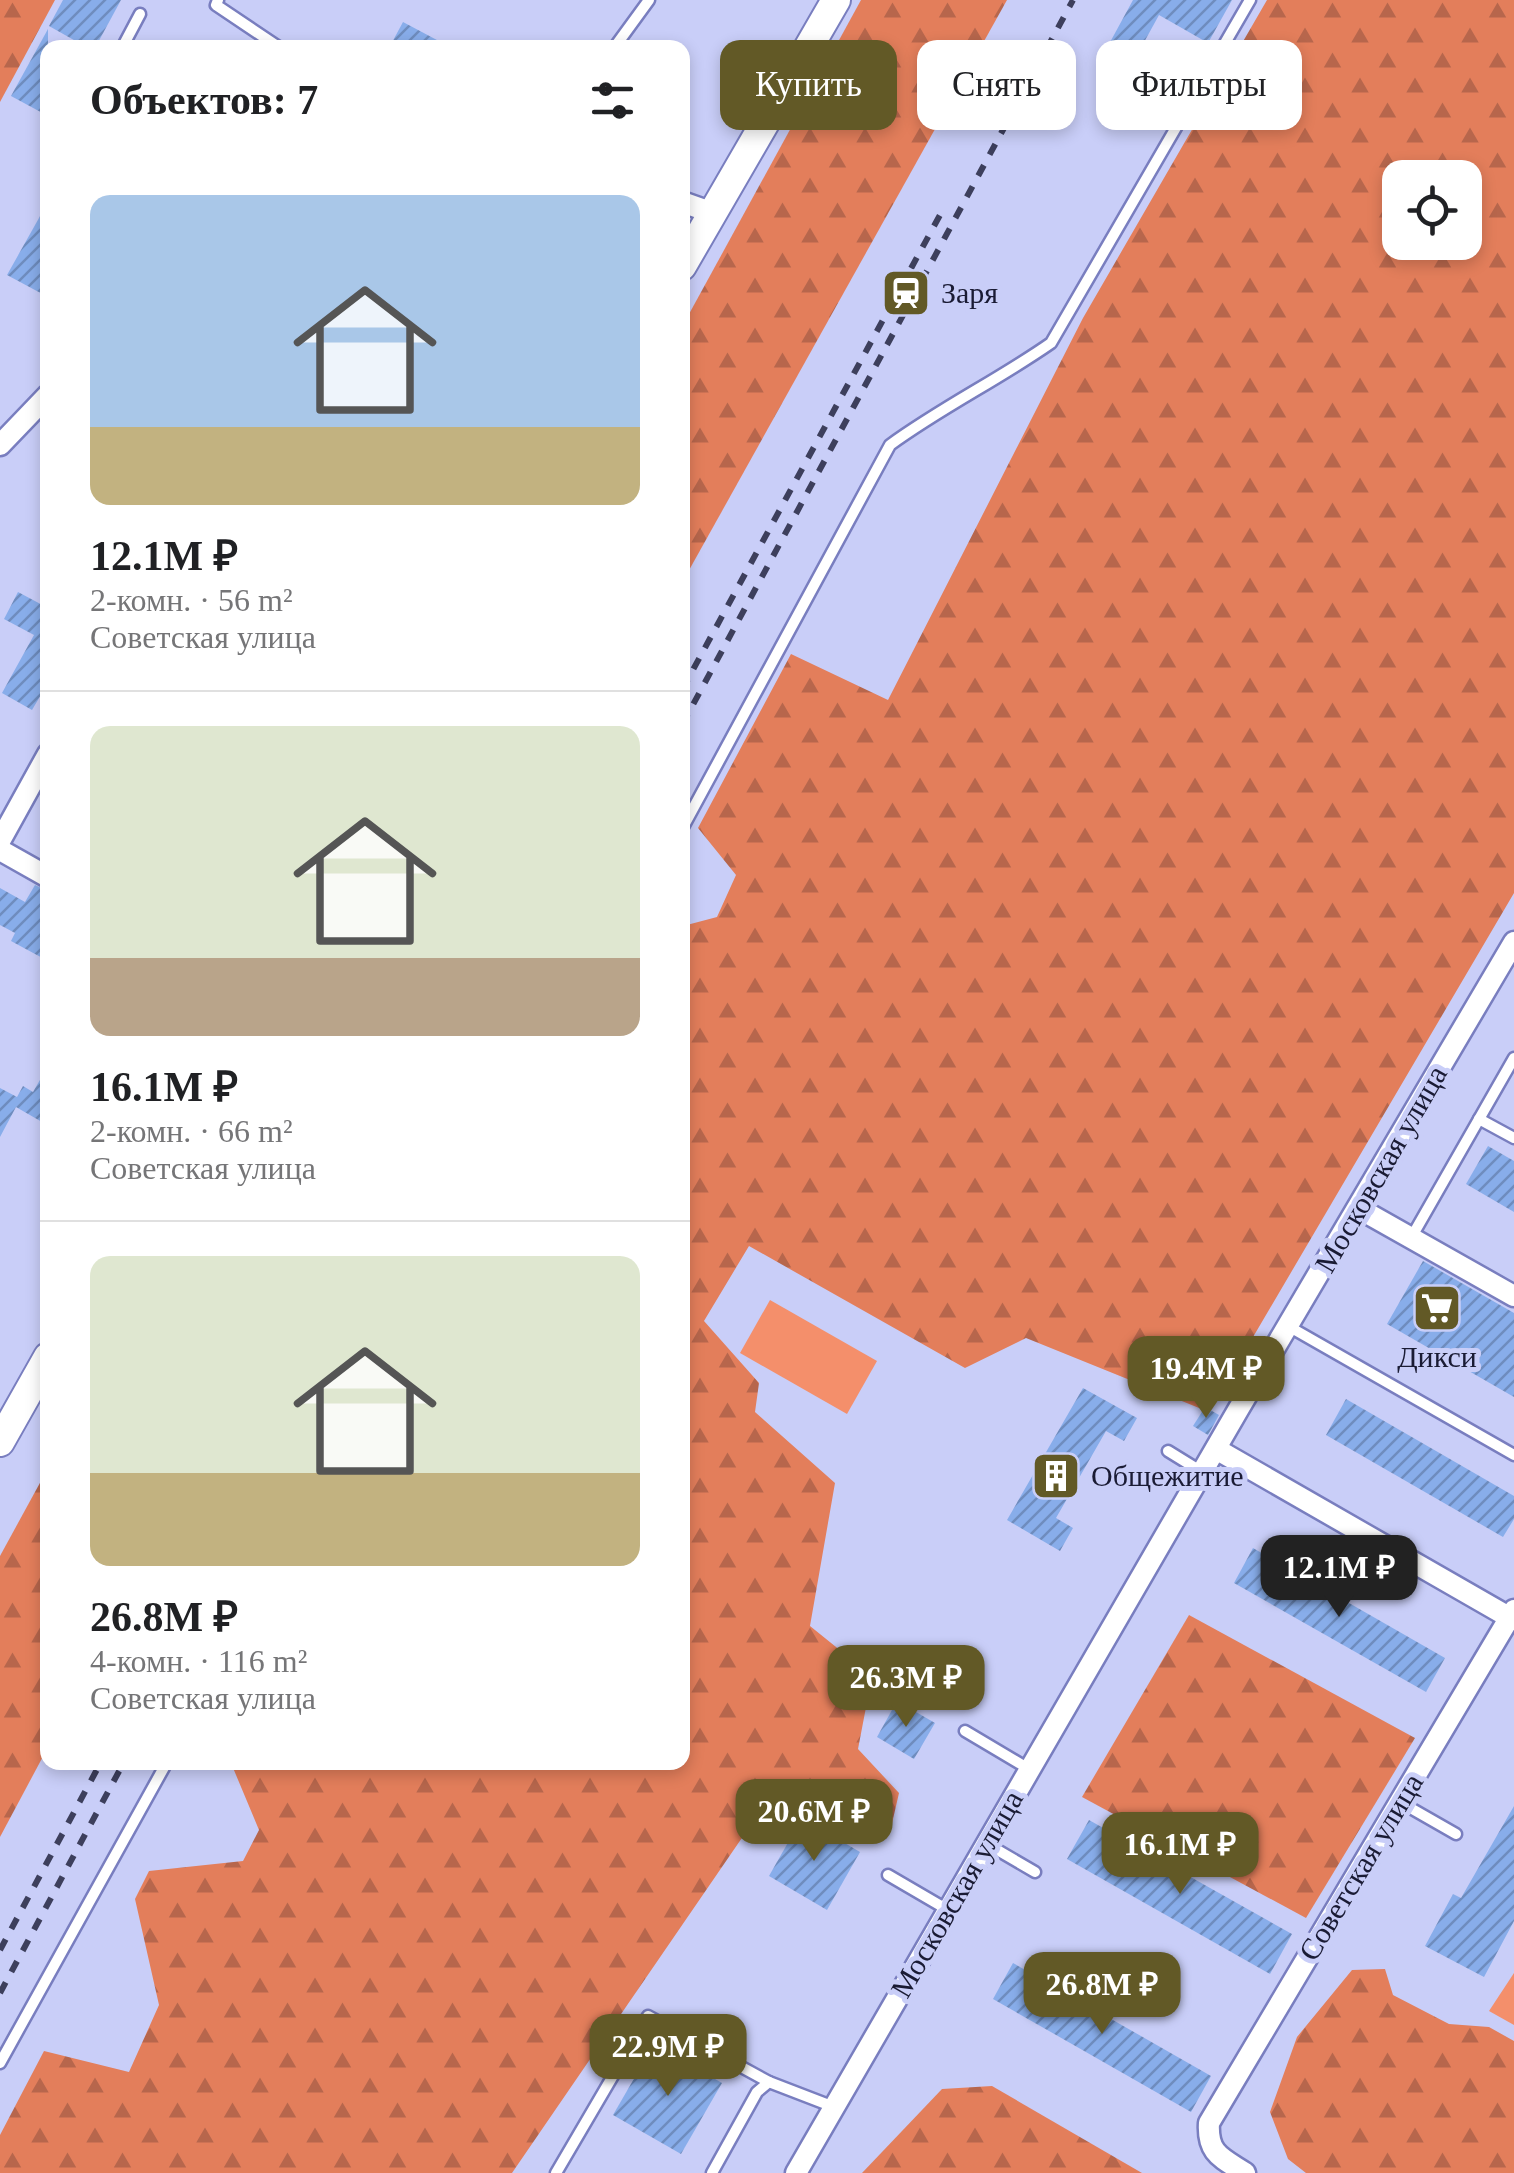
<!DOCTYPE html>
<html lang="ru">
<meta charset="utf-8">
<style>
:root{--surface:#fff;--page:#f2f2f2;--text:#202124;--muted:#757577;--line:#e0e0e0;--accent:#625926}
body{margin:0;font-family:"Times New Roman",serif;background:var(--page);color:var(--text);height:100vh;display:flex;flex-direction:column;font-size:38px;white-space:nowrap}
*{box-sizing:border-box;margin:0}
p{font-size:32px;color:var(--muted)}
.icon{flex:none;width:55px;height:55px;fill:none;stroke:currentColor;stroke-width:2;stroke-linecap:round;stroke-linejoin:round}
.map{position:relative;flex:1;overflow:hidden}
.sheet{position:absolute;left:40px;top:40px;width:650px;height:1730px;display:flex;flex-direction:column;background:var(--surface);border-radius:20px;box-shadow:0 5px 15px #0003}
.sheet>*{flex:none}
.top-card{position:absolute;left:720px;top:40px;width:642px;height:90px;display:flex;gap:20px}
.tools{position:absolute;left:1382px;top:160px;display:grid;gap:20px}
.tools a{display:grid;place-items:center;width:100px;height:100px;border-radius:20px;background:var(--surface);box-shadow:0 5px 15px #0003;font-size:50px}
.price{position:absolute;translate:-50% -85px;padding:0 22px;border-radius:20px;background:var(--accent);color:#fff;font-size:32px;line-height:65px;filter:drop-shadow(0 2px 5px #0008)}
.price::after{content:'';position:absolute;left:50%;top:60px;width:30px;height:22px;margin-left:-15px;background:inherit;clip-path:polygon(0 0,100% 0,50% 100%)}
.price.active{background:#222;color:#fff}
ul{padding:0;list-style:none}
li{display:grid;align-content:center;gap:20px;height:530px;padding:0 50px}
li+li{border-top:2px solid var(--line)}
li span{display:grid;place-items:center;height:310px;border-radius:20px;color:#555}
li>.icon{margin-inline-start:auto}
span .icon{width:180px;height:180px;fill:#fffc;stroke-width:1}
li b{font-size:42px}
h2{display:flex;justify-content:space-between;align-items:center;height:120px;padding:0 50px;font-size:42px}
.pill{padding:0 35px;border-radius:20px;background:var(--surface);box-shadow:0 5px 15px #0003;font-size:35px;line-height:90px}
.pill.active{background:var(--accent);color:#fff}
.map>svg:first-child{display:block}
.grass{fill:#f48f6b}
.forest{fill:url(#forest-firs);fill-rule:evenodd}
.building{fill:url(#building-hatch)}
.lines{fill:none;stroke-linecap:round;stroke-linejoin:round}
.service-casing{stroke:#797ebf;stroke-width:15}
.minor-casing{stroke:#797ebf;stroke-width:25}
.secondary-casing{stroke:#797ebf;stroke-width:32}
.service{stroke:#fff;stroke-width:10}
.minor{stroke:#fff;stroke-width:20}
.secondary{stroke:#fff;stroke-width:28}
.rail{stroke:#3d3f5c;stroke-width:6;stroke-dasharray:12 12;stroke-linecap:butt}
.labels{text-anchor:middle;stroke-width:10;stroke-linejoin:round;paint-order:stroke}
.poi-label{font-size:30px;fill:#1a1b34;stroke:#c9cef8;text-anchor:start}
.street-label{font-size:30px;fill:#1a1b34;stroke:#c9cef8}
</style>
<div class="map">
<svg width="1514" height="2173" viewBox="0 0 1514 2173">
<defs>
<pattern id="forest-firs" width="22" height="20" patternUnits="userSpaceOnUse" patternTransform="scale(2.5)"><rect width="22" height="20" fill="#e37e5b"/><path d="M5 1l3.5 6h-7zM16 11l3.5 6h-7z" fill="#b7664c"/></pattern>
<pattern id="building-hatch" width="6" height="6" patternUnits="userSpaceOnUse" patternTransform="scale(2.5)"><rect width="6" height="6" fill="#88adea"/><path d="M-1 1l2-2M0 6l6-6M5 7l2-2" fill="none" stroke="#6e8cbe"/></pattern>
</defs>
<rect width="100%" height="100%" fill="#c9cef8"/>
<g class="grass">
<polygon points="770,1300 877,1361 847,1414 740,1353"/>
<polygon points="1514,1973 1514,2025 1489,2011"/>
</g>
<g class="forest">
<polygon points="0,0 55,0 0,102"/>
<polygon points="861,0 1007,0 683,581 683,325"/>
<path d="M 1267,0 L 1514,0 L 1514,893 L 1209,1412 L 1026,1338 L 965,1368 L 749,1246 L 704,1321 L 759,1383 L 755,1412 L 835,1483 L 810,1626 L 872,1676 L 858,1749 L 899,1793 L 890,1832 L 846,1833 L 772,1794 L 512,2173 L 0,2173 L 0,2135 L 44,2051 L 129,2072 L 159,2005 L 135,1899 L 149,1871 L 243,1861 L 259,1830 L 231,1763 L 682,1762 L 683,926 L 717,917 L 736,875 L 698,828 L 791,654 L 888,700 L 1083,318 ZM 1400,178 L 1465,178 L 1465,242 L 1400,242 Z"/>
<polygon points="47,1470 47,1749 0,1837 0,1556"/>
<polygon points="1189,1615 1415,1738 1306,1918 1082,1797"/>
<polygon points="1385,1969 1393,1995 1449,2024 1489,2027 1514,2041 1514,2173 1306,2173 1288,2159 1270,2112 1297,2037 1352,1970"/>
<polygon points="992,2086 1142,2173 862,2173 942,2089"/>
</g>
<g class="building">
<polygon points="63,0 121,0 95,48 88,48 49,26"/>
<polygon points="1133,0 1232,0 1208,43 1159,15 1126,75 1116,79 1096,68"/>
<polygon points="403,22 452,48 389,48"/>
<polygon points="48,29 48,116 11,96"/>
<polygon points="48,202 48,297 7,275"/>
<polygon points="18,592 48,608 48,683 32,710 2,693 34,635 4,619"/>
<polygon points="35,885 48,891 48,961 11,941 15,933 0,925 0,888 25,902"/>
<polygon points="48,1066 48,1111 42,1122 16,1107 0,1137 0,1088 17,1097 23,1086 33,1092"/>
<polygon points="1488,1146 1514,1161 1514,1212 1466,1184"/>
<polygon points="1423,1261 1514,1313 1514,1397 1387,1324"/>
<polygon points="1083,1388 1137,1418 1124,1441 1106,1431 1056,1518 1073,1528 1060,1551 1007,1520"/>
<polygon points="1346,1399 1514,1496 1514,1519 1503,1537 1326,1435"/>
<polygon points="1205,1407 1219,1415 1208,1435 1193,1426"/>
<polygon points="1253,1548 1445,1658 1426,1692 1234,1583"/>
<polygon points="897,1701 935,1723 914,1759 877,1737"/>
<polygon points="1514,1806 1514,1921 1484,1977 1425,1946 1453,1894 1461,1898"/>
<polygon points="802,1818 860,1852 827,1910 769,1876"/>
<polygon points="1089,1820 1292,1934 1270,1974 1067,1859"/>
<polygon points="1013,1963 1211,2076 1191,2112 993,1999"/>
<polygon points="654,2044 722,2083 681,2154 613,2115"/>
</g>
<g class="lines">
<g class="service-casing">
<g id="service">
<polyline points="218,0 216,5 280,48"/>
<polyline points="122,48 140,14"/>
<polyline points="614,48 649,0"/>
<path d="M 682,829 L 890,445 C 942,407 998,380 1051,343 L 1250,0"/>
<polyline points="1479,1119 1514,1138"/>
<polyline points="1411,1238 1514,1058"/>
<polyline points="1288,1326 1514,1455"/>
<polyline points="1168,1451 1202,1472"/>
<polyline points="965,1731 1029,1769"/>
<polyline points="1400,1802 1456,1834"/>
<polyline points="987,1844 1035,1872"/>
<polyline points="888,1875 948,1910"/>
<polyline points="0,2063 167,1762"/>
<polyline points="556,2173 648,2016 769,2082"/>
<polyline points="712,2173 757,2092 769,2082 834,2107"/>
</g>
</g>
<g class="minor-casing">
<g id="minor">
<polyline points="682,202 713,213"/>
<polyline points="0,445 48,395"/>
<polyline points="0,841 48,754"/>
<polyline points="0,850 48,877"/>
<polyline points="1358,1208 1514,1296"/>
<polyline points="1216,1449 1514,1620"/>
<polyline points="796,2173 1238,1410 1514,942"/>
<path d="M 1245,2173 C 1222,2158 1207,2154 1209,2123 L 1514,1610"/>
</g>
</g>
<g class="secondary-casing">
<g id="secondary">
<polyline points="682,266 836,0"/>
<polyline points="0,1442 48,1357"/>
</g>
</g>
<use href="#service" class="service"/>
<use href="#minor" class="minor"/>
<use href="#secondary" class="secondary"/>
<g class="rail">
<polyline points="682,690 940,215"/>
<polyline points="682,725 1073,0"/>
<polyline points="0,1950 101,1762"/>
<polyline points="0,1993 124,1762"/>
</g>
</g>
<defs>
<g id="station-square" transform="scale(2.5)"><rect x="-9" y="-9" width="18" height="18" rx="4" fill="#625926" stroke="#c9cef8"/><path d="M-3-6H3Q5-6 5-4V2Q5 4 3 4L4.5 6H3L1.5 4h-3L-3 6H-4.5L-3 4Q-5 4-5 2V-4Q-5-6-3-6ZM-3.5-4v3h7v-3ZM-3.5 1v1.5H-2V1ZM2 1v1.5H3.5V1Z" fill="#fff"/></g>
<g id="supermarket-square" transform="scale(2.5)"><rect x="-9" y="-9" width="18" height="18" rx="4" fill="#625926" stroke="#c9cef8"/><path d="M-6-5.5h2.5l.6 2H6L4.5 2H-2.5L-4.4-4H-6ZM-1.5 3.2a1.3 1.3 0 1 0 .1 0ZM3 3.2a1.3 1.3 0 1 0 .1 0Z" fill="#fff"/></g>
<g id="building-square" transform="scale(2.5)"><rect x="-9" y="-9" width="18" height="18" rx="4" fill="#625926" stroke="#c9cef8"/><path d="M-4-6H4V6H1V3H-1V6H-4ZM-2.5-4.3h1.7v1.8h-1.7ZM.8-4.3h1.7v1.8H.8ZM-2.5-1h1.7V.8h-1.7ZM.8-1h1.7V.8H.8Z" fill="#fff"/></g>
</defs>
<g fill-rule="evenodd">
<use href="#station-square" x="906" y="293"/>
<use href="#supermarket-square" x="1437" y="1308"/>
<use href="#building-square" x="1056" y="1476"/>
</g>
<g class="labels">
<g class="poi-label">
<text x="941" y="303">Заря</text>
<text x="1437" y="1367" text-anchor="middle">Дикси</text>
<text x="1091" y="1486">Общежитие</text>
</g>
<g class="street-label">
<text transform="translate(1381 1169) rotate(-60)" y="10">Московская улица</text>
<text transform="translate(1361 1867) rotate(-59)" y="10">Советская улица</text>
<text transform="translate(957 1894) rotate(-60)" y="10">Московская улица</text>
</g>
</g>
</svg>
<div class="tools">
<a><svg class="icon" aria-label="locate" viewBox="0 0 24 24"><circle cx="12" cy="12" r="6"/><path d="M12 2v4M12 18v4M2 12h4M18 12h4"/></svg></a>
</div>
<b class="price" style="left:1206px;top:1421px">19.4M ₽</b>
<b class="price active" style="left:1339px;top:1620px">12.1M ₽</b>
<b class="price" style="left:906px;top:1730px">26.3M ₽</b>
<b class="price" style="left:814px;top:1864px">20.6M ₽</b>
<b class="price" style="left:1180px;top:1897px">16.1M ₽</b>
<b class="price" style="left:1102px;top:2037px">26.8M ₽</b>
<b class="price" style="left:668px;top:2099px">22.9M ₽</b>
<div class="top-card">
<a class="pill active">Купить</a>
<a class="pill">Снять</a>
<a class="pill">Фильтры</a>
</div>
<section class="sheet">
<h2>Объектов: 7<svg class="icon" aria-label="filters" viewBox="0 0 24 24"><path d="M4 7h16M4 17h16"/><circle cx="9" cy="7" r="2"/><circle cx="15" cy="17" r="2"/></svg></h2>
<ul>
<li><span style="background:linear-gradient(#a9c7e8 75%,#c2b280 0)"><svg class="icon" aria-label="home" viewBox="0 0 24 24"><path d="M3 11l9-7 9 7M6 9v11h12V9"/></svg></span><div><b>12.1M ₽</b><p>2-комн. · 56 m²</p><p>Советская улица</p></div></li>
<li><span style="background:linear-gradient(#dfe7d0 75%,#b9a48a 0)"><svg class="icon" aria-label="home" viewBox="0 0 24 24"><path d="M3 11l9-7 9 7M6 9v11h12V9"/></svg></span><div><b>16.1M ₽</b><p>2-комн. · 66 m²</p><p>Советская улица</p></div></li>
<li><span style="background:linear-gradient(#dfe7d0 70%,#c2b280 0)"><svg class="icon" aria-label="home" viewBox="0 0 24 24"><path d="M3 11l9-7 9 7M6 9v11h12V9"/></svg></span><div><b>26.8M ₽</b><p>4-комн. · 116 m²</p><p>Советская улица</p></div></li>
</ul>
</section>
</div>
